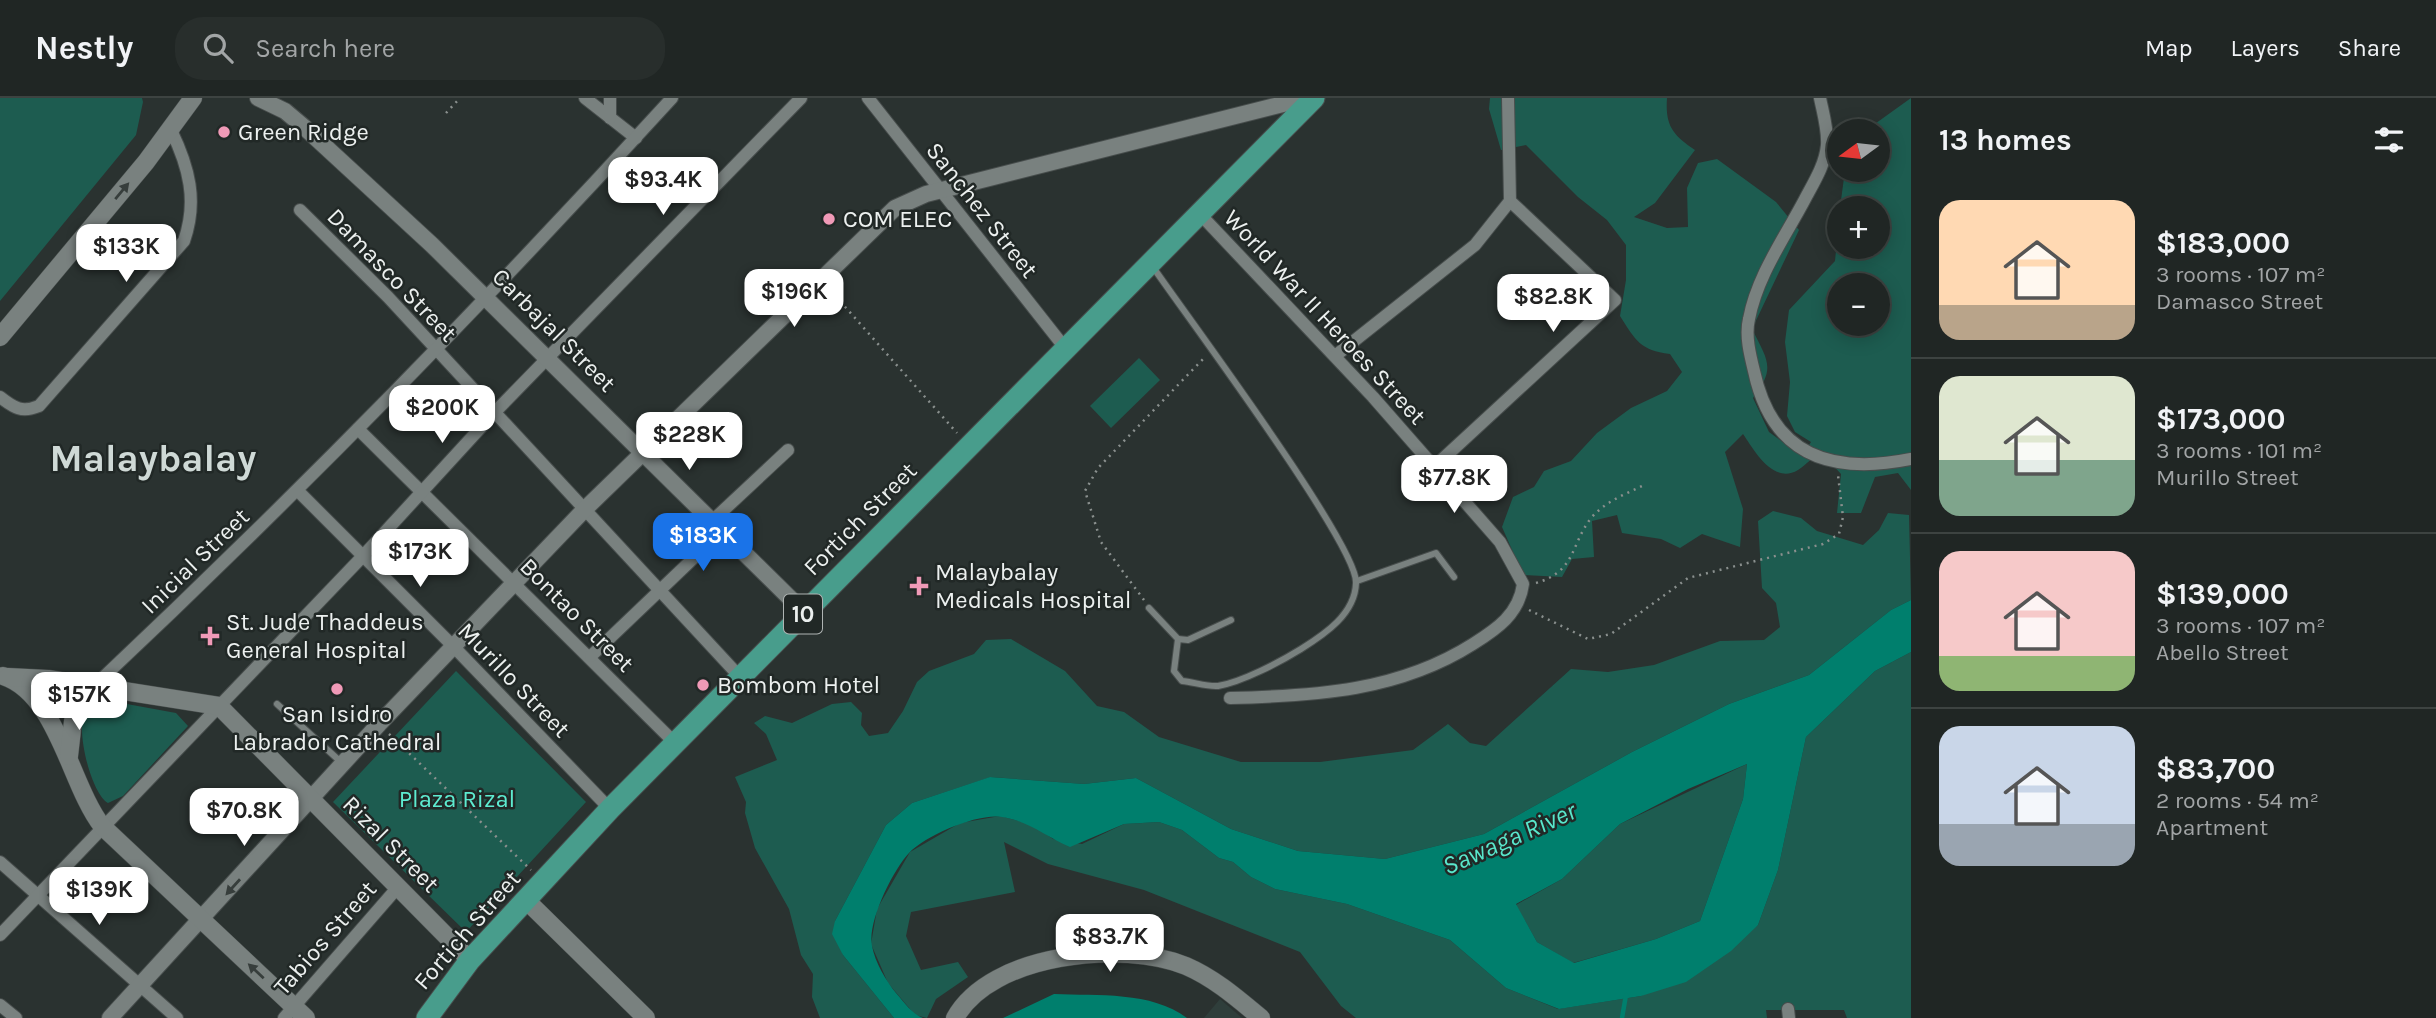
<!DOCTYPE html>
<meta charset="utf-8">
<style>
:root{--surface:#202624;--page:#282e2c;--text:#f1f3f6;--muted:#a2a5a6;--line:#3d4341;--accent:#1a73e8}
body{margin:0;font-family:Karla,sans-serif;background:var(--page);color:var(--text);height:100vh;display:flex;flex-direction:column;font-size:26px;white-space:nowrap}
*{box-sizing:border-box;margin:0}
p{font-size:23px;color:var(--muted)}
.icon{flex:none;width:38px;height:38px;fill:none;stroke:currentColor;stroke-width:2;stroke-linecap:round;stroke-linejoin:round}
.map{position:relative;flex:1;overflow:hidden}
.sheet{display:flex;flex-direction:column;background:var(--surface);width:525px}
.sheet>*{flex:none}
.needle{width:46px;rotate:255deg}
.controls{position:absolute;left:1827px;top:21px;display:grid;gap:14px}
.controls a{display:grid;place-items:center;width:63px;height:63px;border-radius:50%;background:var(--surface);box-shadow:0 4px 18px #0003,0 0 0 2px var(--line);font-size:35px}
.price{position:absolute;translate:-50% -60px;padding:0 16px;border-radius:14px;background:#fff;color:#222;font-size:23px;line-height:46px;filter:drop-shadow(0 2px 4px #0008)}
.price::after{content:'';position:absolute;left:50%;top:42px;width:21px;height:16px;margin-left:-10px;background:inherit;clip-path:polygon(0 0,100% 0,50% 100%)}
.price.selected{background:var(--accent);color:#fff}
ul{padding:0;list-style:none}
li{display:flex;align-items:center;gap:21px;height:175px;padding:0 28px}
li+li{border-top:2px solid var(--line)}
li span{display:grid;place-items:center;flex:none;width:196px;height:140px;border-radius:21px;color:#555}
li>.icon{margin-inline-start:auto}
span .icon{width:84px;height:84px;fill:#fffc;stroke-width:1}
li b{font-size:30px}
h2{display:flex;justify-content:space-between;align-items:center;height:84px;padding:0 28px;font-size:30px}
header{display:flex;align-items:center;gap:42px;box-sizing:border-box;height:98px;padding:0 35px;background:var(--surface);border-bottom:2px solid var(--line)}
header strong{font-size:33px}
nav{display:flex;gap:38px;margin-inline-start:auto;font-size:24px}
.search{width:490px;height:63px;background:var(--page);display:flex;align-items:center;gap:18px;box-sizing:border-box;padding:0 24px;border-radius:28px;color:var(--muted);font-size:26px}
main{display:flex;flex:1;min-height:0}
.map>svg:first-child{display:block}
.built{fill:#2f3e3b}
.green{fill:#1d5c50;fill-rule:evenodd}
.water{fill:#007f6d;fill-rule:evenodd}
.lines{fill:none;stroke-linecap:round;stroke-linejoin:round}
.stream{stroke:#007f6d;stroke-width:4.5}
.service-casing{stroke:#474d4c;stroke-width:8}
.minor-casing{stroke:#474d4c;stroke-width:14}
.tertiary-casing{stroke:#474d4c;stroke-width:18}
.secondary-casing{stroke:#474d4c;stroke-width:19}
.trunk-casing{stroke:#474d4c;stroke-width:23}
.path{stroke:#8a908e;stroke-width:2.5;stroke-dasharray:2 5;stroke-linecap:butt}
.service{stroke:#79817f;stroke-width:6}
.minor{stroke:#79817f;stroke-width:12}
.tertiary{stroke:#79817f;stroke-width:16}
.secondary{stroke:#79817f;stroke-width:18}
.trunk{stroke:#489d8c;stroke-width:21}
.oneway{fill:#373e3c}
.poi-dot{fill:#f09ab7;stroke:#212826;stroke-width:2.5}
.labels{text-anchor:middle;stroke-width:5;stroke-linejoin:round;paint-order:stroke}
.shield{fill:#212826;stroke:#afb4b3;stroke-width:2}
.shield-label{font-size:23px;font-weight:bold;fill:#ecf0ef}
.poi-label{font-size:24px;fill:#ecf0ef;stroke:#212826;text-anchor:start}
.street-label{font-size:24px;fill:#ecf0ef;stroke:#212826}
.park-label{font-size:24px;fill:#5debd0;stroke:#212826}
.water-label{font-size:26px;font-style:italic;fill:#59e7cc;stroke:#212826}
.town-label{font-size:38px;font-weight:bold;fill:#cfd9d6;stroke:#212826}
</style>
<header>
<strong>Nestly</strong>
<div class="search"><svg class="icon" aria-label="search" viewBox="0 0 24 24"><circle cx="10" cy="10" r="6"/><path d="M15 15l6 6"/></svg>Search here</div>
<nav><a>Map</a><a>Layers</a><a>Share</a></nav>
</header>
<main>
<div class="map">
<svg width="1911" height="920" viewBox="0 0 1911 920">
<rect width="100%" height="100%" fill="#2a3230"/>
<polygon class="built" points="1220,901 1242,920 1204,920"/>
<g class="green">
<polygon points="0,0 142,0 143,4 136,37 0,203"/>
<path d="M 1490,0 L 1667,0 C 1665,28 1673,37 1695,52 L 1655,105 L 1634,119 L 1667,130 L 1688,129 L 1687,90 L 1698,65 L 1717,61 L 1776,104 L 1799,132 L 1752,231 C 1768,263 1776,270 1753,300 L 1769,334 L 1802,358 L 1811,344 L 1795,334 L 1787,318 L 1790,284 L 1785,244 L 1789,212 L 1835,163 L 1839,121 L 1839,149 L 1878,149 L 1878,110 L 1840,110 L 1845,72 L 1878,72 L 1878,33 L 1865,33 L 1911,0 L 1911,392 L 1898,375 L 1875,379 L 1861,415 L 1837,415 L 1841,376 L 1820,353 C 1813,359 1806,367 1798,372 C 1773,387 1754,352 1743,336 L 1725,354 L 1743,411 L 1740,449 L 1702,436 L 1680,450 L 1661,441 L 1622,435 L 1617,417 L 1592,423 L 1594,459 L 1572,461 L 1562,479 L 1523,477 L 1502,429 L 1513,399 L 1534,389 L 1544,373 L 1571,363 L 1597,335 L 1631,310 L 1667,293 L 1682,274 L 1670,256 C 1640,252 1636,243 1620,218 L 1626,182 L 1626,147 L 1607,122 L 1578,99 L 1526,47 L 1501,52 L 1489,11 ZM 1839,187 L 1878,187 L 1878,226 L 1839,226 Z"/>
<polygon points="1139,260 1160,282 1111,330 1090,308"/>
<polygon points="1773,413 1801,420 1817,433 1863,447 1879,432 1888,415 1909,417 1911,502 1891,512 1809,577 1729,606 1632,654 1484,736 1385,761 1298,753 1231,731 1136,680 1084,686 991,679 912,705 886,727 835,823 843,857 894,920 820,920 812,899 813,876 801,857 789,811 755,750 745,715 746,704 735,679 777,662 766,636 754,625 765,618 792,625 832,606 851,604 862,615 861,627 869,638 888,635 903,613 917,584 929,573 974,556 986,542 1011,541 1065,573 1097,608 1124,614 1159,639 1241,664 1320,664 1413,652 1448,626 1470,645 1486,648 1571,571 1608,574 1654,567 1720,543 1764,542 1780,529 1776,505 1762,490 1758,423"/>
<polygon points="1911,554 1911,920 1847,920 1844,912 1766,912 1767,920 1356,920 1341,908 1300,854 1144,792 1048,766 1004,744 1015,794 911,814 906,838 921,872 958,864 968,879 936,901 927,920 915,917 888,885 871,846 877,811 910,754 960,725 1000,718 1034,727 1053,741 1082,746 1124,726 1159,724 1182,732 1219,760 1233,764 1251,779 1275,791 1347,806 1450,842 1506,890 1558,911 1641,898 1758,827 1778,772 1806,639 1875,573"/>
<polygon points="456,573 586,704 466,834 333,704"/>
<path d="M 105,602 L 176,615 L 188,628 L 123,698 L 108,705 C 92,696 78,640 83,621 C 85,616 89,611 91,606 Z"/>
<polygon points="1747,666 1743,701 1700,823 1656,841 1573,865 1537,844 1516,807 1562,781 1620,726"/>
</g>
<g class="water">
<path d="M 1911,502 L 1911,554 L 1875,573 L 1806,639 L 1778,772 L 1758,827 L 1731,853 L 1686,884 L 1641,898 L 1559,911 L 1506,890 L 1450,842 L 1347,806 L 1275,791 L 1251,779 L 1233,764 L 1219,760 L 1182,732 L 1159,724 L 1124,726 L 1070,749 C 1046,739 1029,723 1002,719 C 978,715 926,737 909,755 C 893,772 867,824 872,848 C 875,864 886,883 896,895 C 905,905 911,915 923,920 L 894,920 L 843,857 L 832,836 L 835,823 L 886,727 L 912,705 L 990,679 L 1084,686 L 1136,680 L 1231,731 L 1298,753 L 1385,761 L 1484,736 L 1632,654 L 1729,606 L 1809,577 L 1891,512 ZM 1747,666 L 1743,701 L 1700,823 L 1656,841 L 1574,865 L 1537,844 L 1516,806 L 1562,781 L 1620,726 L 1688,691 Z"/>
<path d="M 1054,896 C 1098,898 1151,893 1187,920 L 1003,920 Z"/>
</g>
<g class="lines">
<polyline class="stream" points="1622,920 1626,897"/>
<g class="service-casing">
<g id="service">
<polyline points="1357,483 1436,455 1454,479"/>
<path d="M 1149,510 L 1178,541 L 1174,573 L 1182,583 C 1193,584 1208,589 1218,588 C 1242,584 1280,564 1301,551 C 1325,536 1355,516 1356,485 C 1358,447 1185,216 1153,169"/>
<polyline points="1178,541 1188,542 1231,522"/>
<polyline points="277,606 342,665"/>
</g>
</g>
<g class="minor-casing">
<g id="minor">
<polyline points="585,0 636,40"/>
<polyline points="610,0 610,20"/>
<polyline points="868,0 1065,250"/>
<path d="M 1820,0 C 1823,15 1828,31 1827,47 C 1825,67 1814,84 1805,101 C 1785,139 1757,178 1749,221 C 1745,237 1750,257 1754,273 C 1772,358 1832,377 1911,361"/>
<polyline points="300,112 388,199 740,579"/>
<path d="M 1199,115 L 1373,299 L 1500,444 L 1523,486 C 1519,516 1497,531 1473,546 C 1399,593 1316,598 1230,600"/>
<polyline points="1335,258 1475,147 1510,103 1508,0"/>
<path d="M 0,299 C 14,310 22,315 39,308 L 184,143 C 198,103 189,69 171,32"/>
<polyline points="358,331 675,645"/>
<polyline points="1434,369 1615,202 1510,103"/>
<polyline points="298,393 453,548 610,711"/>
<polyline points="712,423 788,352"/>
<polyline points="591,558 722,433"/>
<path d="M 92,590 C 294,400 485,205 672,0"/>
<polyline points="0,764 177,920"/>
<polyline points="0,837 363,458 495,314 801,0"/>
<polyline points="0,907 16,920"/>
<polyline points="1788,911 1789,920"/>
<polyline points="284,920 398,789"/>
</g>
</g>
<g class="tertiary-casing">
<g id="tertiary">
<polyline points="258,0 285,13 304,29 432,147 804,514"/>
<polyline points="110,920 379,626 585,411 895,110 926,96 1307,0"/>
</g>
</g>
<g class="secondary-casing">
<g id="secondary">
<polyline points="0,239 146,64 193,0"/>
<path d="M 3,578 C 58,596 70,687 102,728 L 306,920"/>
<polyline points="8,579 48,581 219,608 470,862"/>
<polyline points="69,658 73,623 92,590"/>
<polyline points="526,802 646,920"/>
<path d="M 955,920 C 991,855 1123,842 1186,868 C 1214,880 1237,900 1261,920"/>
</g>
</g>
<g class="trunk-casing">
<polyline id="trunk" points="427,920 470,862 610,711 1314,0"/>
</g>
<g class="path">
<polyline points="446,15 460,0"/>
<polyline points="831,193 957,335"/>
<path d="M 1536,485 C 1577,473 1570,446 1592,419 C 1606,403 1626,396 1644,387"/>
<polyline points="1144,502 1101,444 1085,393 1098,370 1204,260"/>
<polyline points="1529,512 1588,541 1611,536 1688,480 1823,446 1839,436 1843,419 1838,377"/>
<polyline points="389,636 531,772"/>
</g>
<use href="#service" class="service"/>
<use href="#minor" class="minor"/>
<use href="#tertiary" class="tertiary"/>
<use href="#secondary" class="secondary"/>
<use href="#trunk" class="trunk"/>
</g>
<defs><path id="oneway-solid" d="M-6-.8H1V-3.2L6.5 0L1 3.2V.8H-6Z" transform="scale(1.75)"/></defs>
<g class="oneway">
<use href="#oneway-solid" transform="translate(122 93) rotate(-50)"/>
<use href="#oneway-solid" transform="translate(233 789) rotate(132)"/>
<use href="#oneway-solid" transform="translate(256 873) rotate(-137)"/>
</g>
<g class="poi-dot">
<circle cx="224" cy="34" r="7"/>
<circle cx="829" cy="121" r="7"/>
<path d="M915.5 477.5h7v7h7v7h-7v7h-7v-7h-7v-7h7z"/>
<path d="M206.5 527.5h7v7h7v7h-7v7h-7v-7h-7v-7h7z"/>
<circle cx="703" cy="587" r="7"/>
<circle cx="337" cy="591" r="7"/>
</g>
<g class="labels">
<rect class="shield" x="784" y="496.5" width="38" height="39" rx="5"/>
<g class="shield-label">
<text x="803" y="524">10</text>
</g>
<g class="poi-label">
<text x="238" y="42">Green Ridge</text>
<text x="843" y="129">COM ELEC</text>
<text x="935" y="482">Malaybalay<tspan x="935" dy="28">Medicals Hospital</tspan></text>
<text x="226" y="532">St. Jude Thaddeus<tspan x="226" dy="28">General Hospital</tspan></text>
<text x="717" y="595">Bombom Hotel</text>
<text x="337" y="624" text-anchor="middle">San Isidro<tspan x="337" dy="28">Labrador Cathedral</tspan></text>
</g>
<g class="street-label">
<text transform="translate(982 112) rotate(52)" y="8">Sanchez Street</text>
<text transform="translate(392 177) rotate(46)" y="8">Damasco Street</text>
<text transform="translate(1325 219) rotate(47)" y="8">World War II Heroes Street</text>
<text transform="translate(554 232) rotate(45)" y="8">Carbajal Street</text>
<text transform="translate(860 421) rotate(-45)" y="8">Fortich Street</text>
<text transform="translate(195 463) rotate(-44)" y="8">Inicial Street</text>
<text transform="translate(577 517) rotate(45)" y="8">Bontao Street</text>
<text transform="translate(514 582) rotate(46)" y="8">Murillo Street</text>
<text transform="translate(391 746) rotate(45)" y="8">Rizal Street</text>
<text transform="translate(467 832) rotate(-49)" y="8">Fortich Street</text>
<text transform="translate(325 840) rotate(-49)" y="8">Tabios Street</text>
</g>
<g class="park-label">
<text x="457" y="709">Plaza Rizal</text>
</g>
<g class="water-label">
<text transform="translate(1509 740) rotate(-24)" y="9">Sawaga River</text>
</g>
<g class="town-label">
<text x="153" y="373">Malaybalay</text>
</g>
</g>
</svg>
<div class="controls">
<a><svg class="needle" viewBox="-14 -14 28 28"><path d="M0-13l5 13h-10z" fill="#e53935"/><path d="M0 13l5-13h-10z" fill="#a2a5a6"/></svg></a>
<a>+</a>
<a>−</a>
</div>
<b class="price" style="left:663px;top:119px">$93.4K</b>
<b class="price" style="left:126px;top:186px">$133K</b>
<b class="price" style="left:794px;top:231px">$196K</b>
<b class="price" style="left:1553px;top:236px">$82.8K</b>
<b class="price" style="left:442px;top:347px">$200K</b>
<b class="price" style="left:689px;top:374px">$228K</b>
<b class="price" style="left:1454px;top:417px">$77.8K</b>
<b class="price selected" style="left:703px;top:475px">$183K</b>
<b class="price" style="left:420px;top:491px">$173K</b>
<b class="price" style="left:79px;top:634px">$157K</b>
<b class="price" style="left:244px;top:750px">$70.8K</b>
<b class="price" style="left:99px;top:829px">$139K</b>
<b class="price" style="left:1110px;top:876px">$83.7K</b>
</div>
<section class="sheet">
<h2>13 homes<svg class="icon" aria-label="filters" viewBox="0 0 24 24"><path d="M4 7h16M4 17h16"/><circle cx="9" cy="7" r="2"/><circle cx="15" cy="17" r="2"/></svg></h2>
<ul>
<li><span style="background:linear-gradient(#ffd9b3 75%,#b9a48a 0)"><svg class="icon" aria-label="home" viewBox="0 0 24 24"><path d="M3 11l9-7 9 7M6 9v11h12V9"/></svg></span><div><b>$183,000</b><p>3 rooms · 107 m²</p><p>Damasco Street</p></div></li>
<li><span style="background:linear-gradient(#dfe7d0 60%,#7fa58c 0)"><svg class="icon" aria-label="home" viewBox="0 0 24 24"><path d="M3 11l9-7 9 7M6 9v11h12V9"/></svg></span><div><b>$173,000</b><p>3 rooms · 101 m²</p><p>Murillo Street</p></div></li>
<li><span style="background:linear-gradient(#f6c9c9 75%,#8fb573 0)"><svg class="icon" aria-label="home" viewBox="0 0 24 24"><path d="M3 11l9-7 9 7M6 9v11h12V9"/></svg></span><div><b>$139,000</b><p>3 rooms · 107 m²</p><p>Abello Street</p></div></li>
<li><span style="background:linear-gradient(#c9d6e8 70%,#9aa5b1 0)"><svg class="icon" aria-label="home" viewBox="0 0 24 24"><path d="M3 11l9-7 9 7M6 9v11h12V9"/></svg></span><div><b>$83,700</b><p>2 rooms · 54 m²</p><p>Apartment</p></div></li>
</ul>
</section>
</main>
